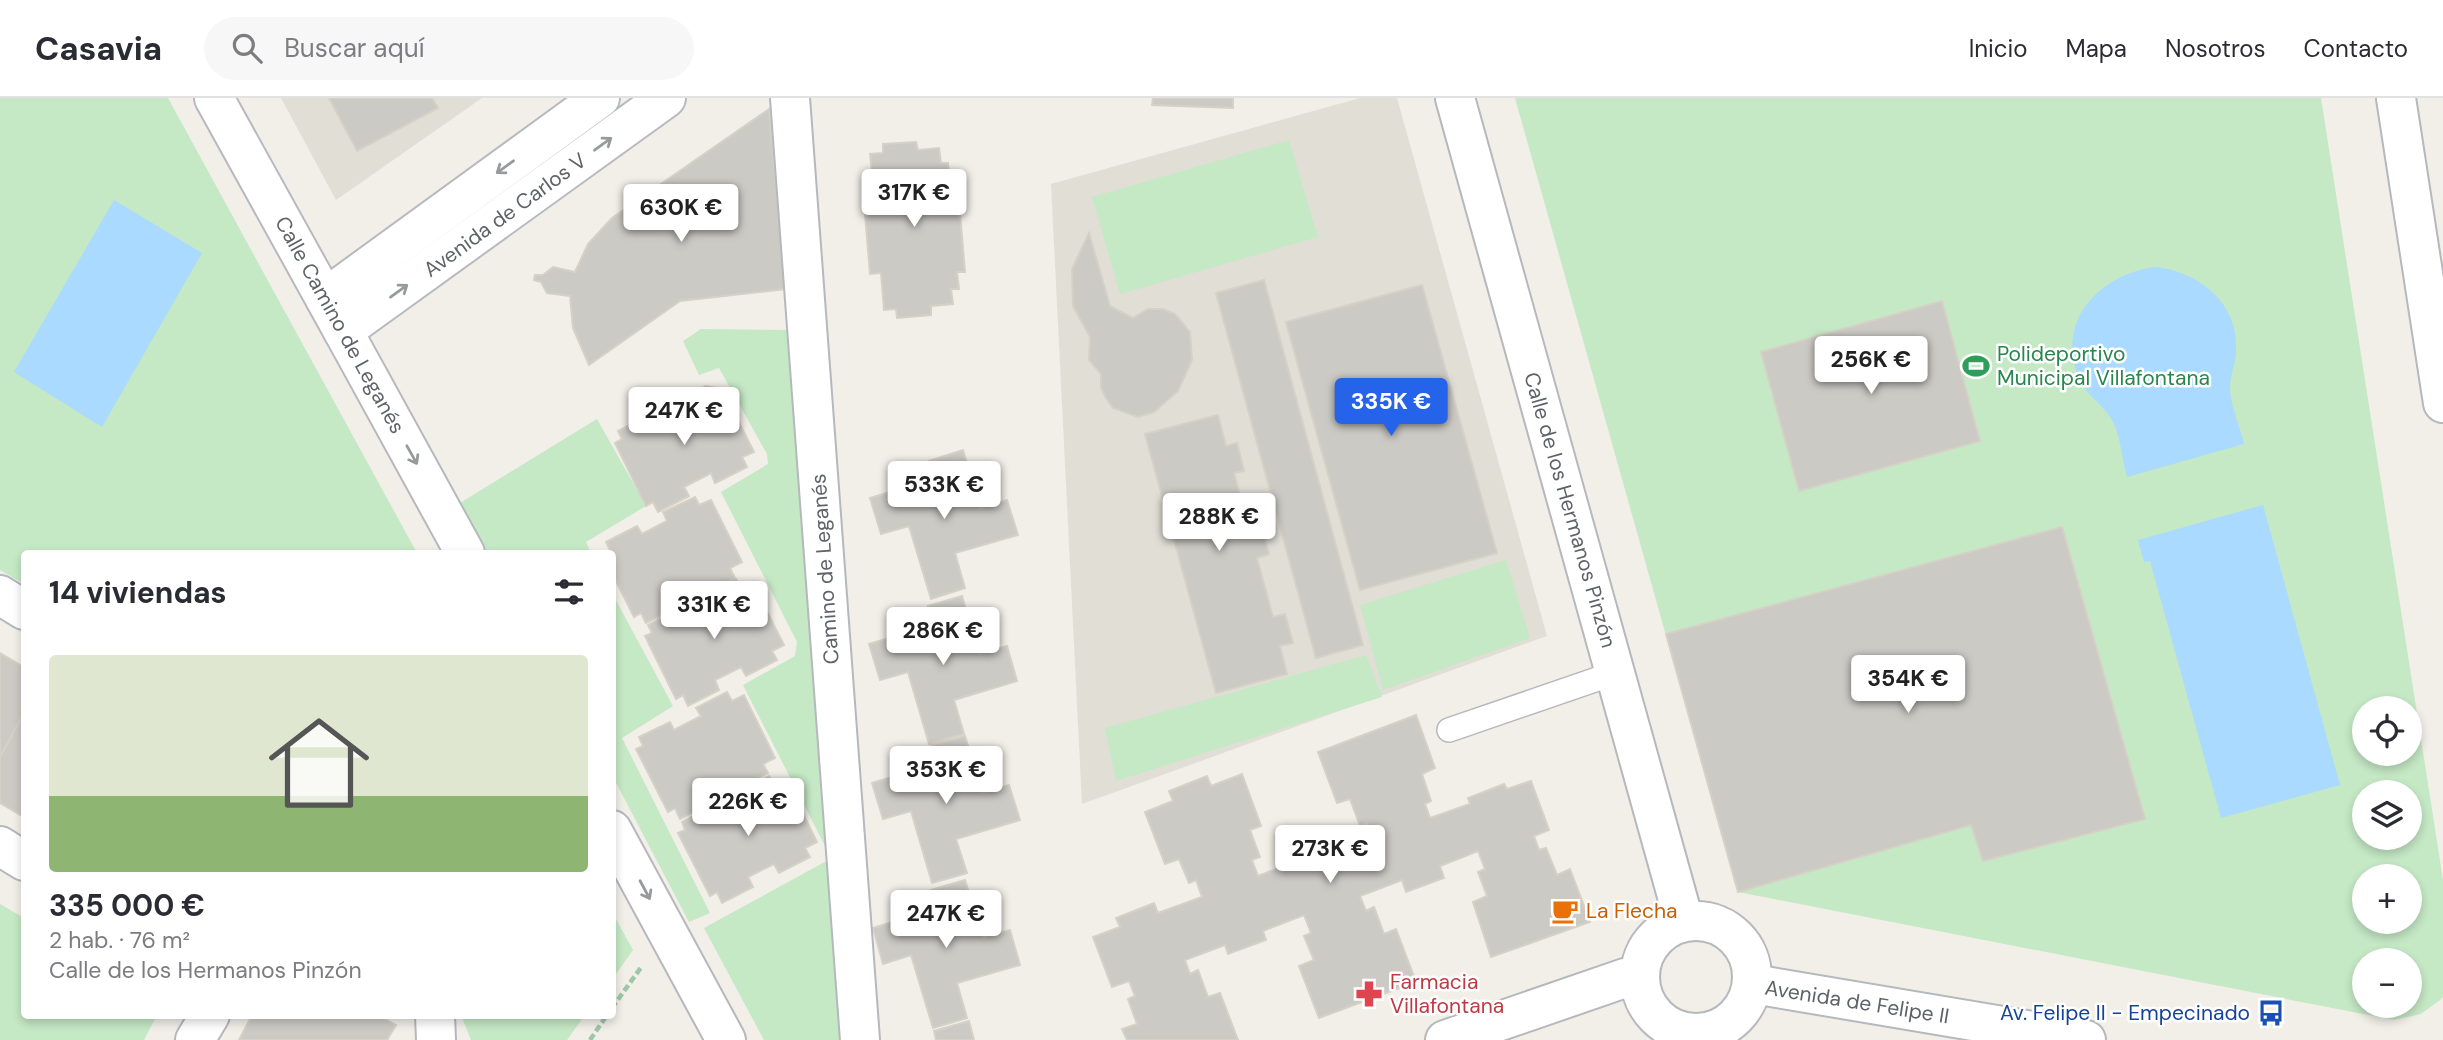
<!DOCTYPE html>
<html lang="es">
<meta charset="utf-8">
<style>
:root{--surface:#fff;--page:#f7f7f7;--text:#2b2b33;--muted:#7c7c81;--line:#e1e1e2;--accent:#2563eb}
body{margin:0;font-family:"DM Sans",sans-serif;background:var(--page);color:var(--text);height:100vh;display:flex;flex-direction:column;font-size:26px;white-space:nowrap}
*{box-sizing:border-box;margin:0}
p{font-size:23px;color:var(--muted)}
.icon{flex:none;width:38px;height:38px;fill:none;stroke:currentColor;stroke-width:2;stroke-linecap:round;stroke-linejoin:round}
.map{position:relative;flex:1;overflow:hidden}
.panel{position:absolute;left:21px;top:452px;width:595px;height:469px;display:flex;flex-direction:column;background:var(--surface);border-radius:7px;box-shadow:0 4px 10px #0003}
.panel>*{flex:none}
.controls{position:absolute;left:2352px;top:598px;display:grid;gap:14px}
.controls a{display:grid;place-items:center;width:70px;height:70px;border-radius:50%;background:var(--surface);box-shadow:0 4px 10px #0003;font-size:35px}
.price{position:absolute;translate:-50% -60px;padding:0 16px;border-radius:7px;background:#fff;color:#222;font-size:23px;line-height:46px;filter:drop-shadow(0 2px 4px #0008)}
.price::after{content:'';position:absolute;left:50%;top:42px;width:21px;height:16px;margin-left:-10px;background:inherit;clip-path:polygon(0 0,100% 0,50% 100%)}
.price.on{background:var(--accent);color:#fff}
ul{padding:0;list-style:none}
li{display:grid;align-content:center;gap:14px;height:371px;padding:0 28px}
li span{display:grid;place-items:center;height:217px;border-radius:7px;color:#555}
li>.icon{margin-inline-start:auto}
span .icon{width:126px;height:126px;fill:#fffc;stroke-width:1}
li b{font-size:30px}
h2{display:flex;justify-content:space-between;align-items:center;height:84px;padding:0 28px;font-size:30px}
header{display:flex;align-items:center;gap:42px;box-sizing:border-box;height:98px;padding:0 35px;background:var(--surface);border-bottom:2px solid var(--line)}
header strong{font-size:33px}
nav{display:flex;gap:38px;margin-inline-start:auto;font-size:24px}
.search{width:490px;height:63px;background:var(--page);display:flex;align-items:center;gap:18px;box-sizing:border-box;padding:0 24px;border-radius:38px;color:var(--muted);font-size:26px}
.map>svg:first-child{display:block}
.education{fill:#e1ded6}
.green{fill:#c5e8c5;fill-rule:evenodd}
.water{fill:#aadaff}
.building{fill:#cccac5;stroke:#d6d1c6;stroke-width:2}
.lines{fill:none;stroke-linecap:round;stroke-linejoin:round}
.lane-casing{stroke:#b5b8bc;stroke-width:26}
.street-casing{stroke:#b5b8bc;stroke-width:42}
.secondary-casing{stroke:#b6babf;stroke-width:42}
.path{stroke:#9cc7a9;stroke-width:4.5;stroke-dasharray:7 3.5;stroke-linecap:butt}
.lane{stroke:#fff;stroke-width:23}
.street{stroke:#fff;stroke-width:38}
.secondary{stroke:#fff;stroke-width:38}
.oneway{stroke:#979a9d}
.labels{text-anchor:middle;stroke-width:5;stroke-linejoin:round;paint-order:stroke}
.street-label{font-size:21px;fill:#5f6368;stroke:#fff}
.leisure-label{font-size:21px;fill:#27864d;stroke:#fff;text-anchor:start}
.food-label{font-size:21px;fill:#c56008;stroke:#fff;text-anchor:start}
.health-label{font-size:21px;fill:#be3a42;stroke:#fff;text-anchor:start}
.transit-label{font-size:21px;fill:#164399;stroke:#fff;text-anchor:end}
</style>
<header>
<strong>Casavia</strong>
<div class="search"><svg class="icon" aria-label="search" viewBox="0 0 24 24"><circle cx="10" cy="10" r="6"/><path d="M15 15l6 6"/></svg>Buscar aquí</div>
<nav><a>Inicio</a><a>Mapa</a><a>Nosotros</a><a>Contacto</a></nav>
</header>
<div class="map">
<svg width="2443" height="942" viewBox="0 0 2443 942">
<rect width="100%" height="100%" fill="#f1efe8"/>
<g class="education">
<polygon points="281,0 482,0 336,102"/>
<polygon points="1360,0 1397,0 1547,538 1082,706 1051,86"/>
</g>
<g class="green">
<polygon points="0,0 168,0 417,455 24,455 24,486 0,472"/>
<path d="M 1515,0 L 2321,0 L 2443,782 L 2443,899 L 2440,902 L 2421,916 L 2394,922 L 1738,794 ZM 2364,611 L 2410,611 L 2410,656 L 2364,656 ZM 2364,695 L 2410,695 L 2410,740 L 2364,740 ZM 2364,779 L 2410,779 L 2410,824 L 2364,824 ZM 2364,863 L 2410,863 L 2410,908 L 2364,908 Z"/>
<polygon points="1289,42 1318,139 1120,196 1092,99"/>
<polygon points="701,231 796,232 834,747 825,748 743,587 795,558 797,544 721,394 768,366 767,356 719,270 699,277 683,243"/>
<polygon points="597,321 646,408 586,444 591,455 488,455 460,405"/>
<polygon points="1506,462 1530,540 1383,592 1360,507"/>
<polygon points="612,495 673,608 622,640 710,815 689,824 613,679"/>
<polygon points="1366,557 1382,599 1116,683 1105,630"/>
<polygon points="832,760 846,942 764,942 704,830"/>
<polygon points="0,806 24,820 24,917 157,917 144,942 0,942"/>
<polygon points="612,814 633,852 613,880 612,880"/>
<polygon points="461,917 585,917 567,942 471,942"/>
</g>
<g class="water">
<polygon points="114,102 202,155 102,329 14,274"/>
<path d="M 2155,169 C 2200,174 2240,206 2236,255 C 2235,268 2229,280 2230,293 C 2232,311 2240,329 2244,346 L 2127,379 C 2122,362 2121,338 2112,322 C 2103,306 2086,298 2079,279 C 2055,222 2101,176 2155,169 Z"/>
<polygon points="2263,407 2340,687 2221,720 2150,463 2144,464 2138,442"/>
</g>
<g class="building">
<polygon points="329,0 432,0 438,10 357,53"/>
<polygon points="1153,0 1233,0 1233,10 1152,7"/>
<polygon points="769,11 786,191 680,203 589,267 573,230 570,198 547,195 541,184 534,182 535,177 543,177 553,169 575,174 588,146 612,120"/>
<polygon points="916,44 918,52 939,50 941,65 948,65 949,79 957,79 965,174 957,174 959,191 951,191 953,206 931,208 931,217 897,220 896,211 884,212 881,175 870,176 863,92 874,91 870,56 883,55 883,46"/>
<polygon points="1089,135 1110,208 1133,220 1148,211 1163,211 1175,216 1190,234 1192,262 1178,293 1154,314 1138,319 1113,310 1106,300 1101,290 1101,276 1089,262 1090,239 1073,208 1072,171"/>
<polygon points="1264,182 1363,547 1316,560 1216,195"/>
<polygon points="1422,187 1497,455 1360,492 1286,224"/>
<polygon points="1942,203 1980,343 1799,393 1761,254"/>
<polygon points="706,288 722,291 754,354 742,359 747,369 715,385 711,375 684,389 689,398 658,414 653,404 646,408 615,345 622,341 618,333 649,317 653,326 679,313 675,304"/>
<polygon points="1218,317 1226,348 1237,345 1244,373 1234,375 1249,430 1261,427 1269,456 1257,460 1273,519 1285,516 1293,545 1280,548 1287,576 1216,595 1145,336"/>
<polygon points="963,352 980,411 1007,402 1018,437 955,455 965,490 931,501 909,428 881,436 870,400 934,381 929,363"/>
<polygon points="695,399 699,407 711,402 742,464 730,470 735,480 704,495 699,486 672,499 677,509 646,525 641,515 634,519 612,475 612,455 605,455 610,452 606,444 637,428 642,436 667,423 663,414"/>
<polygon points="2062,429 2145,721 1983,763 1971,727 1738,794 1666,536"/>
<polygon points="736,481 741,490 752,484 784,547 772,553 777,562 746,578 741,569 715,582 719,592 688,608 683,597 676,601 645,538 652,535 648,527 679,511 683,519 709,506 705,497"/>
<polygon points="962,498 979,556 1007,548 1017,583 954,602 964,636 929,646 908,574 880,582 869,546 933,527 928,508"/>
<polygon points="0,555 24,569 24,615 0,659"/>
<polygon points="727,594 732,603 744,597 775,660 763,666 768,675 737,690 732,681 706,695 711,705 680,721 675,710 668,714 636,651 643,648 639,639 670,624 674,632 701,618 696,610"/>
<polygon points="24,615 24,719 0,705 0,659"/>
<polygon points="1416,617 1435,670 1422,676 1431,703 1425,706 1430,720 1470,706 1468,700 1504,686 1507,691 1531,683 1549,732 1534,738 1539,752 1546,750 1557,777 1570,771 1590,824 1491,859 1473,804 1487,798 1478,774 1485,771 1478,753 1440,768 1444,780 1406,794 1402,782 1360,798 1366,813 1374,809 1384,836 1396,831 1416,884 1319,920 1299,868 1314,862 1304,838 1311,835 1304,817 1263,833 1266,842 1228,856 1225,847 1185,862 1190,876 1198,872 1208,899 1220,895 1238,942 1127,942 1122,931 1137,926 1128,901 1135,898 1129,883 1112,889 1093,839 1120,829 1116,820 1154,805 1158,815 1202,799 1196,782 1189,785 1179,761 1165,766 1145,714 1173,703 1169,693 1207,678 1211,688 1242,676 1261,728 1250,732 1260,759 1252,762 1258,778 1297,763 1294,756 1332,741 1336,750 1373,740 1367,725 1360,728 1350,701 1337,705 1318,654"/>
<polygon points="965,638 982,695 1009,687 1020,722 956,741 967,775 932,785 911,713 883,721 872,685 936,666 931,647"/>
<polygon points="769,678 774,687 786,681 817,744 805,750 810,759 779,775 774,766 748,779 753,789 722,805 717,794 710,798 678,735 685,732 682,724 713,708 716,716 743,703 738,694"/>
<polygon points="965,782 983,840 1010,832 1020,867 957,885 967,920 933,930 911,857 883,866 873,830 936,811 931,792"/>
<polygon points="252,917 378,917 396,927 387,942 239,942"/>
<polygon points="969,923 974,942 936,942 934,933"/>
</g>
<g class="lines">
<g class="lane-casing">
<polyline id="lane" points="1449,632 1615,575"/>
</g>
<g class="street-casing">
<g id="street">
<polyline points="790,0 860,942"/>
<polyline points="1455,0 1684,823"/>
<polyline points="2396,0 2443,305"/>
<polyline points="343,233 465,455"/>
<polyline points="0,497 24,512"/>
<polyline points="612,732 726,942"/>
<polyline points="0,748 24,763"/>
<circle cx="1696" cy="879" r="56"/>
<polyline points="1753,886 2086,942"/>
<polyline points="435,917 436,942"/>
<polyline points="195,942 210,917"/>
<polyline points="1445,942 1625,880 1640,880"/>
</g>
</g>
<g class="secondary-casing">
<g id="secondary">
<polyline points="214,0 343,233 666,0"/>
<polyline points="325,200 600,0"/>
</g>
</g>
<g class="path">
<polyline points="612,910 642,868"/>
<polyline points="590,942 607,917"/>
</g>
<use href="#lane" class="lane"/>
<use href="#street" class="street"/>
<use href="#secondary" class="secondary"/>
</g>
<defs><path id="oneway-shaft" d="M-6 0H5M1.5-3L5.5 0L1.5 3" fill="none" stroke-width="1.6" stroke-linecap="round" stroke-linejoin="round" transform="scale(1.75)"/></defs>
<g class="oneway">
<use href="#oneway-shaft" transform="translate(603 46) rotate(-36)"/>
<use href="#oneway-shaft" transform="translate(505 69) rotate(144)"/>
<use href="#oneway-shaft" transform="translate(399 193) rotate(-36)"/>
<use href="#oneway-shaft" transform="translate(412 357) rotate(61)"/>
<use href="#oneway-shaft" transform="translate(645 792) rotate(62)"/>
</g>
<defs>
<g id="stadium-bare" transform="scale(2.1)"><path d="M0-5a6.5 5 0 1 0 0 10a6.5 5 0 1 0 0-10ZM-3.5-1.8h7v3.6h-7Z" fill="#2e9e5b" stroke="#fff" stroke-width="2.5" paint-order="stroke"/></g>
<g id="cafe-bare" transform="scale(2.1)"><path d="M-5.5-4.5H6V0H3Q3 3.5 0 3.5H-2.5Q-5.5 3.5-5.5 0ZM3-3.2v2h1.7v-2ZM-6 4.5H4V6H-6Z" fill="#e8710a" stroke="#fff" stroke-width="2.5" paint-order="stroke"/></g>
<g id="pharmacy-bare" transform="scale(2.1)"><path d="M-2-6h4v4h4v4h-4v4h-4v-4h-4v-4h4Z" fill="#e0444e" stroke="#fff" stroke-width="2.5" paint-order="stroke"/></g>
<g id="bus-bare" transform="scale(2.1)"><path d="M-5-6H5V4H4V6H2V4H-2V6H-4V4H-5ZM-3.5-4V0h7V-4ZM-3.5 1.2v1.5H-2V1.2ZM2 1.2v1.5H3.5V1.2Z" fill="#1a4fb4" stroke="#fff" stroke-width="2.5" paint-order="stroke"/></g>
</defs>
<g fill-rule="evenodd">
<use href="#stadium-bare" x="1976" y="268"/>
<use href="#cafe-bare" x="1565" y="813"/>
<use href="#pharmacy-bare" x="1369" y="896"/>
<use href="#bus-bare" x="2271" y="915"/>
</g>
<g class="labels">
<g class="street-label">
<text transform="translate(505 117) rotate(-36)" y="7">Avenida de Carlos V</text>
<text transform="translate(340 227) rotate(61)" y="7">Calle Camino de Leganés</text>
<text transform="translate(1570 412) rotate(74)" y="7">Calle de los Hermanos Pinzón</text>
<text transform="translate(825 471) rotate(-94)" y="7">Camino de Leganés</text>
<text transform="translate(1857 904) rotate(9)" y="7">Avenida de Felipe II</text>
</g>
<g class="leisure-label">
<text x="1997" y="263">Polideportivo<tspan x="1997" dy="24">Municipal Villafontana</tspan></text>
</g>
<g class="food-label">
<text x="1586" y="820">La Flecha</text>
</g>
<g class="health-label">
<text x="1390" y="891">Farmacia<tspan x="1390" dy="24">Villafontana</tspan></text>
</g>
<g class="transit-label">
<text x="2250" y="922">Av. Felipe II - Empecinado</text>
</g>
</g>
</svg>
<div class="controls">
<a><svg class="icon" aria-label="locate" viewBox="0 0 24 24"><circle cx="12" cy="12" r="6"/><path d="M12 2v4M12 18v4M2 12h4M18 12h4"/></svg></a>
<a><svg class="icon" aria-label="layers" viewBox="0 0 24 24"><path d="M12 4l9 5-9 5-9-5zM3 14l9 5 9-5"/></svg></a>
<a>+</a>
<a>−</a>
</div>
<b class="price" style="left:914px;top:131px">317K €</b>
<b class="price" style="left:681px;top:146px">630K €</b>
<b class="price" style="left:1871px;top:298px">256K €</b>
<b class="price on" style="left:1391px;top:340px">335K €</b>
<b class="price" style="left:684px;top:349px">247K €</b>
<b class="price" style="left:944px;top:423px">533K €</b>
<b class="price" style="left:1219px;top:455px">288K €</b>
<b class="price" style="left:714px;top:543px">331K €</b>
<b class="price" style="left:943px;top:569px">286K €</b>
<b class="price" style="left:1908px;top:617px">354K €</b>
<b class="price" style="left:946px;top:708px">353K €</b>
<b class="price" style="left:748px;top:740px">226K €</b>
<b class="price" style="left:1330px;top:787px">273K €</b>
<b class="price" style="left:946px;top:852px">247K €</b>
<section class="panel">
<h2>14 viviendas<svg class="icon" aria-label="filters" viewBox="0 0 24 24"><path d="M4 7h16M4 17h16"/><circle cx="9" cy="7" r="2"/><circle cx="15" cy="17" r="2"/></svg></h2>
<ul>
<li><span style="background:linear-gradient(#dfe7d0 65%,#8fb573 0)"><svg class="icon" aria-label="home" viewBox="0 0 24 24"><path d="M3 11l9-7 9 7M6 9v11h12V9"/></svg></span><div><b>335 000 €</b><p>2 hab. · 76 m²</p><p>Calle de los Hermanos Pinzón</p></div></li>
</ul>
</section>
</div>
